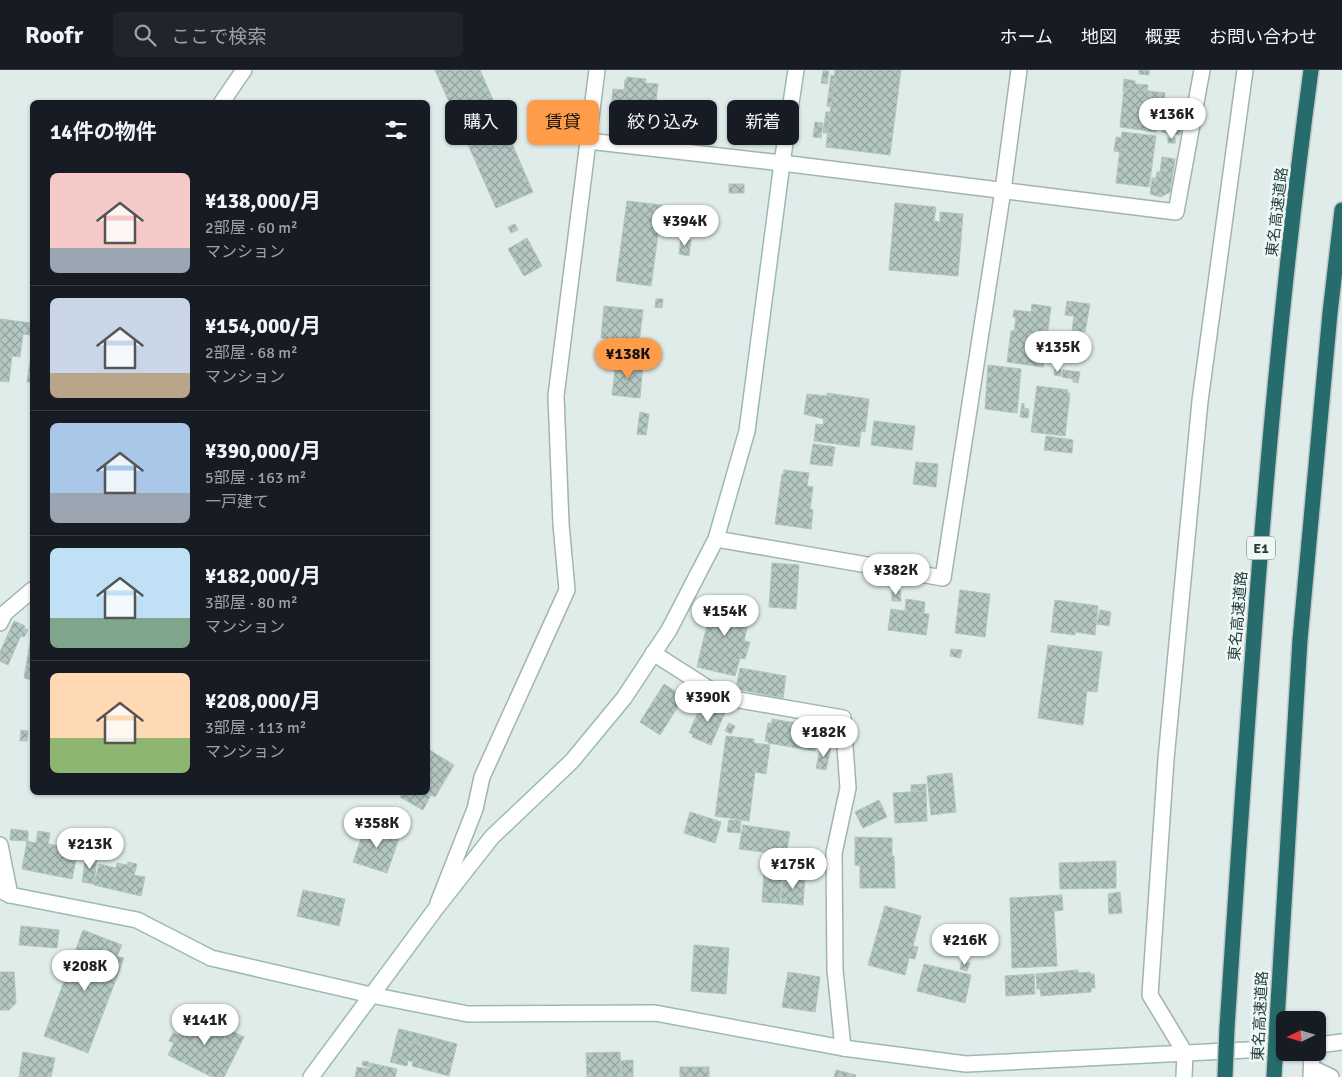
<!DOCTYPE html>
<html lang="ja">
<meta charset="utf-8">
<style>
:root{--surface:#171b24;--page:#20242c;--text:#f1f3f6;--muted:#9ea1a6;--line:#363941;--accent:#ff9c49}
body{margin:0;font-family:Signika,"Noto Sans JP",sans-serif;background:var(--page);color:var(--text);height:100vh;display:flex;flex-direction:column;font-size:19px;white-space:nowrap}
*{box-sizing:border-box;margin:0}
p{font-size:16px;color:var(--muted)}
.icon{flex:none;width:28px;height:28px;fill:none;stroke:currentColor;stroke-width:2;stroke-linecap:round;stroke-linejoin:round}
.map{position:relative;flex:1;overflow:hidden}
.panel{position:absolute;left:30px;top:30px;width:400px;height:695px;display:flex;flex-direction:column;background:var(--surface);border-radius:8px;box-shadow:0 1px 4px #0004}
.panel>*{flex:none}
.banner{position:absolute;left:445px;top:30px;width:475px;height:45px;display:flex;gap:10px}
.needle{width:32px;rotate:265deg}
.fabs{position:absolute;left:1276px;top:941px;display:grid;gap:10px}
.fabs a{display:grid;place-items:center;width:50px;height:50px;border-radius:8px;background:var(--surface);box-shadow:0 1px 4px #0004;font-size:25px}
.price{position:absolute;translate:-50% -42px;padding:0 11px;border-radius:18px;background:#fff;color:#222;font-size:16px;line-height:32px;filter:drop-shadow(0 1px 2px #0008)}
.price::after{content:'';position:absolute;left:50%;top:30px;width:15px;height:11px;margin-left:-8px;background:inherit;clip-path:polygon(0 0,100% 0,50% 100%)}
.price.on{background:var(--accent);color:#111}
ul{padding:0;list-style:none}
li{display:flex;align-items:center;gap:15px;height:125px;padding:0 20px}
li+li{border-top:1px solid var(--line)}
li span{display:grid;place-items:center;flex:none;width:140px;height:100px;border-radius:8px;color:#555}
li>.icon{margin-inline-start:auto}
span .icon{width:60px;height:60px;fill:#fffc;stroke-width:1}
li b{font-size:21px}
h2{display:flex;justify-content:space-between;align-items:center;height:60px;padding:0 20px;font-size:21px}
.pill{padding:0 18px;border-radius:8px;background:var(--surface);box-shadow:0 1px 4px #0004;font-size:18px;line-height:45px}
.pill.on{background:var(--accent);color:#111}
header{display:flex;align-items:center;gap:30px;box-sizing:border-box;height:70px;padding:0 25px;background:var(--surface);border-bottom:1px solid var(--line)}
header strong{font-size:24px}
nav{display:flex;gap:28px;margin-inline-start:auto;font-size:18px}
.search{width:350px;height:45px;background:var(--page);display:flex;align-items:center;gap:12px;box-sizing:border-box;padding:0 18px;border-radius:8px;color:var(--muted);font-size:19px}
.map>svg:first-child{display:block}
.building{fill:url(#building-cross-hatch);stroke:#b0c6c1}
.lines{fill:none;stroke-linecap:round;stroke-linejoin:round}
.street-casing{stroke:#a1b4b1;stroke-width:18}
.secondary-casing{stroke:#9cb9b4;stroke-width:18}
.highway-casing{stroke:#c0c9c8;stroke-width:18}
.street{stroke:#fff;stroke-width:15}
.secondary{stroke:#fff;stroke-width:15}
.highway{stroke:#276c6d;stroke-width:15}
.highway-bridge-casing{stroke:#c0c9c8;stroke-width:18;stroke-linecap:butt}
.highway-bridge{stroke:#276c6d;stroke-width:15}
.labels{text-anchor:middle;stroke-width:5;stroke-linejoin:round;paint-order:stroke}
.shield{fill:#eff8f5;stroke:#5d7573;stroke-width:1}
.shield-label{font-size:14px;font-weight:bold;fill:#1e3d3b}
.street-label{font-size:15px;fill:#1e3d3b;stroke:#eff8f5}
</style>
<header>
<strong>Roofr</strong>
<div class="search"><svg class="icon" aria-label="search" viewBox="0 0 24 24"><circle cx="10" cy="10" r="6"/><path d="M15 15l6 6"/></svg>ここで検索</div>
<nav><a>ホーム</a><a>地図</a><a>概要</a><a>お問い合わせ</a></nav>
</header>
<div class="map">
<svg width="1342" height="1007" viewBox="0 0 1342 1007">
<defs>
<pattern id="building-cross-hatch" width="8" height="8" patternUnits="userSpaceOnUse" patternTransform="scale(1.25)"><rect width="8" height="8" fill="#b4c7c2"/><path d="M0 0l8 8M0 8l8-8" fill="none" stroke="#92a39f"/></pattern>
</defs>
<rect width="100%" height="100%" fill="#dfece9"/>
<g class="building">
<polygon points="435,0 480,0 533,122 496,138"/>
<polygon points="835,0 901,0 890,85 826,77"/>
<polygon points="1139,0 1149,0 1149,5 1139,4"/>
<polygon points="823,1 829,1 827,14 821,13"/>
<polygon points="831,5 835,6 831,37 827,36"/>
<polygon points="627,7 646,9 645,13 658,14 656,32 668,33 665,56 610,49 613,19 624,20 625,10 626,10"/>
<polygon points="1124,9 1135,11 1135,14 1148,15 1147,21 1124,18 1124,21 1123,21"/>
<polygon points="1124,18 1165,23 1162,48 1158,47 1156,62 1120,57"/>
<polygon points="826,42 830,42 828,63 823,63"/>
<polygon points="1164,44 1182,46 1180,65 1162,62"/>
<polygon points="815,52 823,53 821,68 813,67"/>
<polygon points="1122,62 1156,66 1149,117 1116,113"/>
<polygon points="1116,67 1122,68 1120,82 1114,81"/>
<rect x="1168" y="68" width="7" height="5"/>
<polygon points="1162,87 1175,89 1170,122 1161,127 1150,124 1152,108 1156,108 1157,102 1160,102"/>
<rect x="729" y="114" width="15" height="9"/>
<polygon points="627,131 662,135 651,216 616,211"/>
<polygon points="895,133 936,137 934,151 940,152 940,142 963,144 958,206 889,200"/>
<polygon points="515,154 518,160 511,163 508,157"/>
<polygon points="527,168 542,196 524,206 508,179"/>
<polygon points="681,169 691,170 689,186 679,184"/>
<polygon points="656,229 663,229 662,238 655,237"/>
<polygon points="1067,231 1090,234 1085,262 1072,260 1074,246 1065,245"/>
<polygon points="1032,234 1051,237 1043,297 1007,292 1011,261 1014,261 1016,247 1013,247 1014,240 1031,242"/>
<polygon points="604,236 643,240 639,273 631,272 631,276 616,274 617,270 601,268"/>
<polygon points="0,249 32,253 30,265 23,264 20,287 12,286 9,312 0,311"/>
<polygon points="32,279 32,312 27,312"/>
<polygon points="616,291 643,294 640,328 612,325"/>
<polygon points="988,295 1021,299 1017,343 985,339"/>
<polygon points="1055,299 1061,300 1061,306 1054,305"/>
<polygon points="1063,300 1080,302 1078,313 1073,312 1073,309 1062,307"/>
<polygon points="1037,316 1068,320 1067,323 1070,323 1065,366 1031,362"/>
<polygon points="827,323 869,329 865,362 861,361 859,377 814,371 816,354 823,355 824,349 804,344 807,324 827,326"/>
<polygon points="1022,333 1024,334 1024,338 1029,339 1028,348 1020,347"/>
<polygon points="640,342 649,344 646,365 637,364"/>
<polygon points="874,351 915,356 912,380 871,375"/>
<polygon points="1046,366 1073,370 1072,383 1044,380"/>
<polygon points="813,374 835,377 832,396 810,394"/>
<polygon points="916,392 938,394 936,417 913,414"/>
<polygon points="784,400 809,403 807,416 813,417 810,439 813,440 811,459 775,454 782,404 783,405"/>
<polygon points="772,493 799,495 796,539 769,537"/>
<polygon points="892,520 900,520 901,531 892,531"/>
<polygon points="960,520 990,524 985,567 955,563"/>
<polygon points="717,526 745,533 742,542 750,544 744,571 750,572 745,589 740,588 735,606 697,597 711,538 714,539"/>
<polygon points="906,529 925,532 924,543 905,541"/>
<polygon points="1055,530 1098,536 1095,565 1075,562 1075,565 1051,562"/>
<polygon points="891,539 898,540 896,561 888,560"/>
<polygon points="898,540 929,544 926,565 896,561"/>
<polygon points="1100,540 1111,542 1109,556 1097,554"/>
<polygon points="14,551 25,556 8,595 0,591 0,582"/>
<polygon points="24,558 28,560 24,567 21,566"/>
<polygon points="31,568 32,568 32,610 24,608"/>
<polygon points="1048,575 1102,582 1097,622 1087,621 1083,655 1038,648"/>
<polygon points="951,579 962,580 960,588 950,586"/>
<polygon points="740,598 786,606 783,628 736,619"/>
<polygon points="664,614 684,627 660,665 640,652"/>
<polygon points="707,631 726,640 711,675 692,667 693,664 689,663 699,640 702,642"/>
<polygon points="772,649 819,657 815,681 768,673 768,671 765,671 768,653 772,653"/>
<polygon points="729,653 735,656 731,664 725,661"/>
<polygon points="21,660 28,661 27,671 20,671"/>
<polygon points="726,666 754,669 754,673 770,675 766,704 755,702 749,751 715,746"/>
<polygon points="821,675 831,677 826,700 816,698"/>
<polygon points="428,679 454,695 435,727 431,725 423,740 400,727 403,722 428,722"/>
<polygon points="952,703 956,742 931,745 927,706"/>
<polygon points="926,714 926,721 911,722 911,715"/>
<polygon points="926,721 927,751 895,753 893,723"/>
<polygon points="879,730 887,747 863,758 855,742"/>
<polygon points="690,742 721,752 715,773 684,763"/>
<polygon points="729,750 741,751 740,763 727,762"/>
<polygon points="366,754 400,765 387,803 353,792"/>
<polygon points="743,755 790,762 786,785 739,779"/>
<polygon points="11,759 28,761 28,771 10,770"/>
<polygon points="38,761 50,763 48,774 78,779 72,809 22,799 27,771 36,773"/>
<polygon points="855,767 892,768 892,786 894,786 895,818 860,818 860,796 855,795"/>
<polygon points="86,786 97,787 94,814 82,812"/>
<polygon points="1116,791 1116,818 1060,819 1059,793"/>
<polygon points="128,792 137,794 134,805 145,807 141,826 94,815 99,794 116,798 117,793 127,795"/>
<polygon points="764,802 782,803 780,833 762,832"/>
<polygon points="783,804 805,806 803,835 781,833"/>
<polygon points="303,820 345,829 339,856 297,846"/>
<polygon points="1120,822 1122,843 1109,844 1108,824"/>
<polygon points="1062,825 1063,840 1054,841 1057,896 1012,898 1010,828"/>
<polygon points="885,836 921,846 913,876 918,877 915,889 909,888 905,905 868,895"/>
<polygon points="21,856 59,860 57,878 19,875"/>
<polygon points="83,860 122,875 117,886 124,888 88,983 44,966"/>
<polygon points="694,875 729,878 726,924 691,921"/>
<polygon points="962,891 970,893 967,901 960,899"/>
<polygon points="924,894 971,905 965,933 917,921"/>
<polygon points="1078,900 1078,903 1090,902 1090,904 1094,904 1095,918 1091,918 1091,922 1041,926 1040,919 1037,919 1036,904"/>
<polygon points="0,902 14,902 16,933 9,940 0,940"/>
<polygon points="788,902 820,907 815,942 782,937"/>
<polygon points="1034,904 1035,924 1006,926 1005,906"/>
<polygon points="190,940 244,967 224,1007 212,1007 168,985 174,973 169,971 173,963 178,965"/>
<polygon points="399,959 420,964 418,974 396,968"/>
<polygon points="420,964 457,974 449,1006 412,996 413,992 392,986 396,968 418,974"/>
<polygon points="23,982 55,988 51,1007 19,1007"/>
<polygon points="620,982 621,1007 587,1007 586,983"/>
<polygon points="392,986 408,990 407,996 390,992"/>
<polygon points="633,990 633,1007 622,1007 621,991"/>
<polygon points="363,991 369,992 368,997 362,995"/>
<polygon points="370,993 397,999 395,1007 355,1007 357,997 369,999"/>
<rect x="680" y="997" width="29" height="10"/>
<polygon points="836,1000 856,1005 855,1007 834,1007"/>
</g>
<g class="lines">
<g class="street-casing">
<g id="street">
<polyline points="222,32 244,0"/>
<polyline points="588,71 782,93 1176,142 1202,0"/>
<polyline points="716,469 943,508 1003,120 1019,0"/>
<polyline points="0,553 5,543 32,520"/>
<polyline points="653,583 722,627 843,648 848,718 834,783 835,900 843,978"/>
<polyline points="0,775 10,825"/>
<polyline points="438,833 475,739 482,707 567,520 561,454 556,326 597,0"/>
<polyline points="1312,998 1331,1007"/>
<polyline points="1184,1007 1185,983 1150,925 1166,689 1200,331 1245,0"/>
<polyline points="1311,1007 1312,982"/>
</g>
</g>
<g class="secondary-casing">
<g id="secondary">
<polyline points="0,820 10,825 137,850 211,888 371,925 468,944 655,943 843,978 966,994 1285,978"/>
<polyline points="1318,975 1342,972"/>
<polyline points="311,1007 437,837 492,767 572,691 624,628 669,560 716,469 747,361 782,93 796,0"/>
</g>
</g>
<g class="highway-casing">
<g id="highway">
<polyline points="1277,951 1300,570 1330,243 1342,140"/>
<path d="M 1227,958 C 1248,638 1268,318 1311,0"/>
</g>
</g>
<use href="#street" class="street"/>
<use href="#secondary" class="secondary"/>
<use href="#highway" class="highway"/>
<g class="highway-bridge-casing">
<g id="highway-bridge">
<polyline points="1225,1007 1227,958"/>
<polyline points="1274,1007 1277,951"/>
</g>
</g>
<use href="#highway-bridge" class="highway-bridge"/>
</g>
<g class="labels">
<rect class="shield" x="1247" y="466.5" width="28" height="23" rx="4"/>
<g class="shield-label">
<text x="1261" y="483">E1</text>
</g>
<g class="street-label">
<text transform="translate(1277 142) rotate(-83)" y="5">東名高速道路</text>
<text transform="translate(1238 546) rotate(-85)" y="5">東名高速道路</text>
<text transform="translate(1260 946) rotate(-87)" y="5">東名高速道路</text>
</g>
</g>
</svg>
<div class="fabs">
<a><svg class="needle" viewBox="-14 -14 28 28"><path d="M0-13l5 13h-10z" fill="#e53935"/><path d="M0 13l5-13h-10z" fill="#9ea1a6"/></svg></a>
</div>
<b class="price" style="left:1172px;top:70px">¥136K</b>
<b class="price" style="left:685px;top:177px">¥394K</b>
<b class="price" style="left:1058px;top:303px">¥135K</b>
<b class="price on" style="left:628px;top:310px">¥138K</b>
<b class="price" style="left:896px;top:526px">¥382K</b>
<b class="price" style="left:725px;top:567px">¥154K</b>
<b class="price" style="left:708px;top:653px">¥390K</b>
<b class="price" style="left:824px;top:688px">¥182K</b>
<b class="price" style="left:377px;top:779px">¥358K</b>
<b class="price" style="left:90px;top:800px">¥213K</b>
<b class="price" style="left:793px;top:820px">¥175K</b>
<b class="price" style="left:965px;top:896px">¥216K</b>
<b class="price" style="left:85px;top:922px">¥208K</b>
<b class="price" style="left:205px;top:976px">¥141K</b>
<div class="banner">
<a class="pill">購入</a>
<a class="pill on">賃貸</a>
<a class="pill">絞り込み</a>
<a class="pill">新着</a>
</div>
<section class="panel">
<h2>14件の物件<svg class="icon" aria-label="filters" viewBox="0 0 24 24"><path d="M4 7h16M4 17h16"/><circle cx="9" cy="7" r="2"/><circle cx="15" cy="17" r="2"/></svg></h2>
<ul>
<li><span style="background:linear-gradient(#f6c9c9 75%,#9aa5b1 0)"><svg class="icon" aria-label="home" viewBox="0 0 24 24"><path d="M3 11l9-7 9 7M6 9v11h12V9"/></svg></span><div><b>¥138,000/月</b><p>2部屋 · 60 m²</p><p>マンション</p></div></li>
<li><span style="background:linear-gradient(#c9d6e8 75%,#b9a48a 0)"><svg class="icon" aria-label="home" viewBox="0 0 24 24"><path d="M3 11l9-7 9 7M6 9v11h12V9"/></svg></span><div><b>¥154,000/月</b><p>2部屋 · 68 m²</p><p>マンション</p></div></li>
<li><span style="background:linear-gradient(#a9c7e8 70%,#9aa5b1 0)"><svg class="icon" aria-label="home" viewBox="0 0 24 24"><path d="M3 11l9-7 9 7M6 9v11h12V9"/></svg></span><div><b>¥390,000/月</b><p>5部屋 · 163 m²</p><p>一戸建て</p></div></li>
<li><span style="background:linear-gradient(#bfe0f5 70%,#7fa58c 0)"><svg class="icon" aria-label="home" viewBox="0 0 24 24"><path d="M3 11l9-7 9 7M6 9v11h12V9"/></svg></span><div><b>¥182,000/月</b><p>3部屋 · 80 m²</p><p>マンション</p></div></li>
<li><span style="background:linear-gradient(#ffd9b3 65%,#8fb573 0)"><svg class="icon" aria-label="home" viewBox="0 0 24 24"><path d="M3 11l9-7 9 7M6 9v11h12V9"/></svg></span><div><b>¥208,000/月</b><p>3部屋 · 113 m²</p><p>マンション</p></div></li>
</ul>
</section>
</div>
